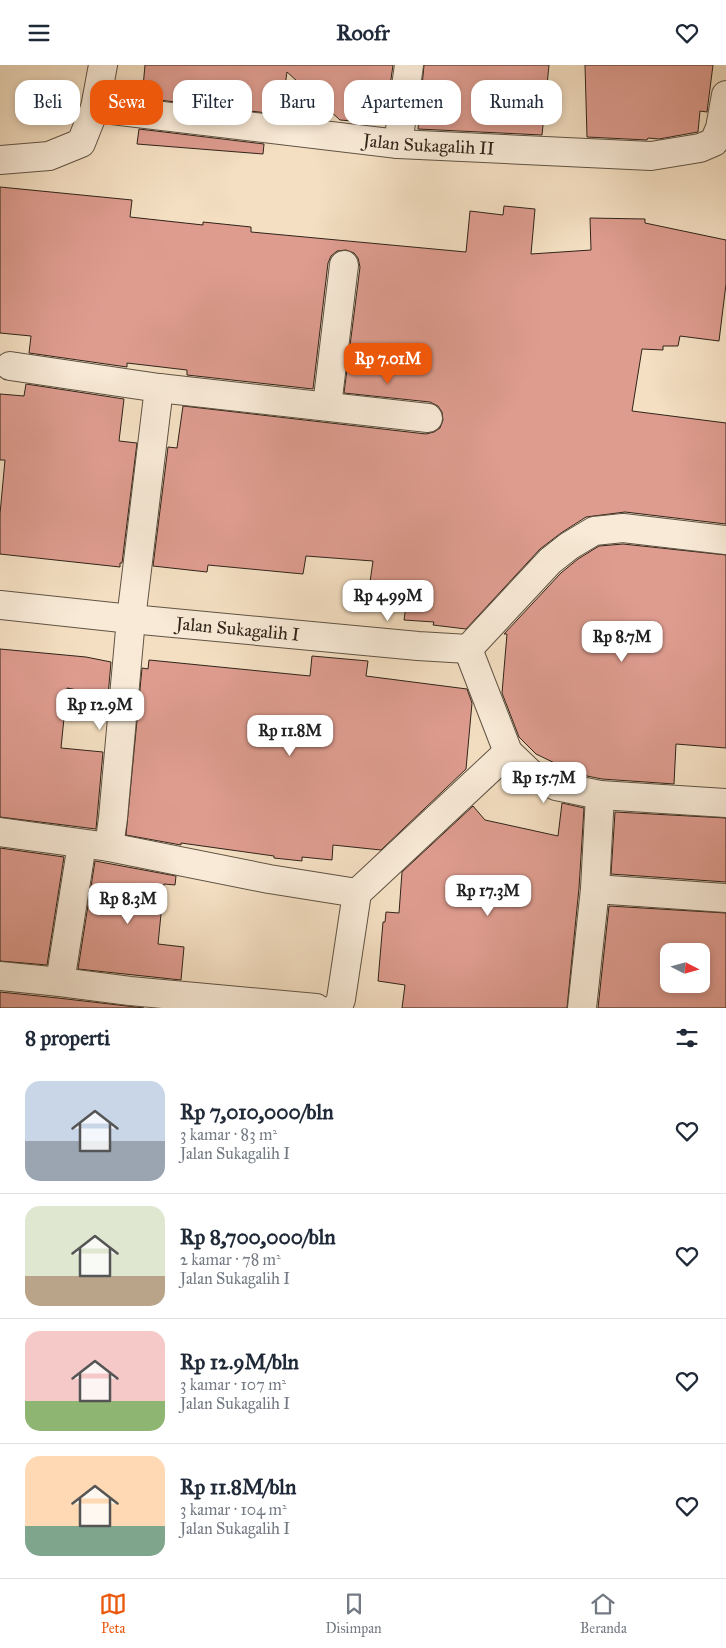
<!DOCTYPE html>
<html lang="id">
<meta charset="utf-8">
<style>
:root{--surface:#fff;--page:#f6f6f7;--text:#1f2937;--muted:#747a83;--line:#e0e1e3;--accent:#ea580c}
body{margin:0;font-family:"IM FELL Great Primer",serif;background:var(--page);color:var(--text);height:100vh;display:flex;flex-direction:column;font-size:19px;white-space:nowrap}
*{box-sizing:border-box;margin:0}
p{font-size:16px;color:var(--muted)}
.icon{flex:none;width:28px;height:28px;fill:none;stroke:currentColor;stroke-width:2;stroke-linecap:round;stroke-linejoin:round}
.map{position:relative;height:943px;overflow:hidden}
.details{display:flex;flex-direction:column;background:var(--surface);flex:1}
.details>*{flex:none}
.hud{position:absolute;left:15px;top:15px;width:696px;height:45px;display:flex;gap:10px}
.needle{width:32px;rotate:96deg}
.controls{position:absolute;left:660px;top:878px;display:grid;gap:10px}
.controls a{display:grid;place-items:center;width:50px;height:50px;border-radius:10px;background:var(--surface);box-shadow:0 2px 8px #0003;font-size:25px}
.price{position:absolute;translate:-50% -42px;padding:0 11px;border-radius:10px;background:#fff;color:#222;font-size:16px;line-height:32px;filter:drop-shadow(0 1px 2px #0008)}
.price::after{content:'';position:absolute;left:50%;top:30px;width:15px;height:11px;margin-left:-8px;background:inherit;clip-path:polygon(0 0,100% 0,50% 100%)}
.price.on{background:var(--accent);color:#fff}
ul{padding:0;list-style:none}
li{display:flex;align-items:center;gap:15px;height:125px;padding:0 25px}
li+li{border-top:1px solid var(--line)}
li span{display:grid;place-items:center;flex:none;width:140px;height:100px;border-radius:15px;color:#555}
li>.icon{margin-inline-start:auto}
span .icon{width:60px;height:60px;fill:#fffc;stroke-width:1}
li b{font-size:21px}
h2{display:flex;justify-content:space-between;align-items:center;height:60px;padding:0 25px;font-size:21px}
.pill{padding:0 18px;border-radius:15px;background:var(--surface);box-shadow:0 2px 8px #0003;font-size:18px;line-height:45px}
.pill.on{background:var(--accent);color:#fff}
header{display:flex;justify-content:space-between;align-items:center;height:65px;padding:0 25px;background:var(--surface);font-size:22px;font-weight:700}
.tab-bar{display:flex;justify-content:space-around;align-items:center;height:70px;border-top:1px solid var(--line);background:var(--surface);font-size:14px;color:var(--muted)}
.tab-bar a{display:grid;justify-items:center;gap:2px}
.tab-bar .on{color:var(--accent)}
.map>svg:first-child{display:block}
.building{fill:#de9c8f;stroke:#2f2419;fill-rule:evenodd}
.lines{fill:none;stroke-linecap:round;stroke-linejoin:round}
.minor-casing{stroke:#605343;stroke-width:30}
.tertiary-casing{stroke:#605343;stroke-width:30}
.minor{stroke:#f8ead7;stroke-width:28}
.tertiary{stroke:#f8ead7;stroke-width:28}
.labels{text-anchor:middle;stroke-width:4.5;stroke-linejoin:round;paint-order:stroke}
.street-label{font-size:18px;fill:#2f2419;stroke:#f8ead7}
</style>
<header><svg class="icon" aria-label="menu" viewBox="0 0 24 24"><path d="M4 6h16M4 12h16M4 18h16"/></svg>Roofr<svg class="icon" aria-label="heart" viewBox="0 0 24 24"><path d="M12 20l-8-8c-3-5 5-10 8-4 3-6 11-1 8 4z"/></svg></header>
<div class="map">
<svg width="726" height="943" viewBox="0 0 726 943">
<rect width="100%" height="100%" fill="#f4dfc2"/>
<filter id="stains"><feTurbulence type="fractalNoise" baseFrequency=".004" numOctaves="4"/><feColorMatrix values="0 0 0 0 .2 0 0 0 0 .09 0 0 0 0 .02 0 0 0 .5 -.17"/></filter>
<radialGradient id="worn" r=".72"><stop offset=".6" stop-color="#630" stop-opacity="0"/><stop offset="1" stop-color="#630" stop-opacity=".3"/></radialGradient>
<g class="building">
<polygon points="145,0 393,0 387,42 366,57 340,55 287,7 281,47 268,46 267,48 142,33"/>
<polygon points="424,0 549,0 542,70 418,64"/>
<polygon points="585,0 713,0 707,47 700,46 698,67 659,74 648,73 647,75 587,72"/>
<polygon points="139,64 264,79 263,89 137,79"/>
<polygon points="0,122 132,135 130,152 203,160 203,157 251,162 251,167 466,187 470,146 503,150 504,141 535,144 531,189 591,185 590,153 645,154 645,158 726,175 726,219 719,276 680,271 678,281 663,281 663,285 642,284 632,346 726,358 726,459 625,447 586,452 561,468 540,484 466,564 433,560 434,557 404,555 407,534 368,531 373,496 306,491 303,509 208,500 207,507 153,501 168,382 177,383 183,341 426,369 434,367 440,363 443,355 442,347 438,341 430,337 344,328 360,202 358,193 354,188 346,185 337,186 331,191 328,198 313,324 187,310 187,305 127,298 127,302 29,288 31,271 0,268"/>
<polygon points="26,319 124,334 119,376 137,378 122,498 120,498 120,502 0,489 0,449 5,395 0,395 0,329 24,331"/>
<polygon points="623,479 726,490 726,683 676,679 674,719 602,714 567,707 567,704 536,689 519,672 502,628 507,569 504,569 561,508 578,494 599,481"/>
<polygon points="0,584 86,592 111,597 108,631 67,623 61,683 103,687 96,764 0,752"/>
<polygon points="312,591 368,596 366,611 467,624 472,638 466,704 381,785 333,780 332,795 302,792 302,796 274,793 274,791 181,778 181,780 126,770 142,603 148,604 149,595 310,611"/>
<polygon points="562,738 584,743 579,823 567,943 402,943 405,920 378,916 383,857 385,857 386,847 399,848 402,807 473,741 485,755 558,771"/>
<polygon points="615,747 726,753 726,817 611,809"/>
<polygon points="0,783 64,792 47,900 0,896"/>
<polygon points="95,796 176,811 175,820 164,819 158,879 184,882 181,915 78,904"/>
<path d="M 609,841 L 726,848 L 726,943 L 598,943 ZM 669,886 L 701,886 L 701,919 L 669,919 Z"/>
<polygon points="0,927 58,933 144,943 0,943"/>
</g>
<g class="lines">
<g class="minor-casing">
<g id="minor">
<path id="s1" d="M 95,43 L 398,79 L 651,91 L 700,83 L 714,77 L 720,63 L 726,30"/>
<polyline points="398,79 409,0"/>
<polyline points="10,301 159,323 428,353"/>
<polyline points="327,341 344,200"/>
<path id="s2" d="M 0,540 L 131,554 L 418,581 L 468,584 L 550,496 L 569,481 L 594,466 L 623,463 L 726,475"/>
<polyline points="468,584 508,687 531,709 556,721 600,730 726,738"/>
<polyline points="0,767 109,782 269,814 357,828"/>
<polyline points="109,782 113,753 131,554 159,323"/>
<polyline points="595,824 726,833"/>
<polyline points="0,911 60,917 82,779"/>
<polyline points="60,917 130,926 316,943"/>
<polyline points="335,943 339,940 341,934 357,828 508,687"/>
<polyline points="582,943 595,824 600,730"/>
</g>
</g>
<g class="tertiary-casing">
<polyline id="tertiary" points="0,95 49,91 81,78 95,43 103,0"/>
</g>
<use href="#minor" class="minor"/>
<use href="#tertiary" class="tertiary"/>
</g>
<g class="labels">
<g class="street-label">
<text dy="6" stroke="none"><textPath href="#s1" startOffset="336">Jalan Sukagalih II</textPath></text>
<text dy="6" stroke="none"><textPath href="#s2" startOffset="239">Jalan Sukagalih I</textPath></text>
</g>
</g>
<rect width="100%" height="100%" filter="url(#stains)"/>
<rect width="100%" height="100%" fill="url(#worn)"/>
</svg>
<div class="controls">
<a><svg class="needle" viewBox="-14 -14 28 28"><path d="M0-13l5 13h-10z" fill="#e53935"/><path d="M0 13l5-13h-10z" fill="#747a83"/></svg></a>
</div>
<b class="price on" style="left:388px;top:320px">Rp 7.01M</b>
<b class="price" style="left:388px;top:557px">Rp 4.99M</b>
<b class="price" style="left:622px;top:598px">Rp 8.7M</b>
<b class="price" style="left:100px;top:666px">Rp 12.9M</b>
<b class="price" style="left:290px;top:692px">Rp 11.8M</b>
<b class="price" style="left:544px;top:739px">Rp 15.7M</b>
<b class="price" style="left:488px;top:852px">Rp 17.3M</b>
<b class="price" style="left:128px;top:860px">Rp 8.3M</b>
<div class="hud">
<a class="pill">Beli</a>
<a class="pill on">Sewa</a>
<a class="pill">Filter</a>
<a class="pill">Baru</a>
<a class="pill">Apartemen</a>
<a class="pill">Rumah</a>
</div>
</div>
<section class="details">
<h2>8 properti<svg class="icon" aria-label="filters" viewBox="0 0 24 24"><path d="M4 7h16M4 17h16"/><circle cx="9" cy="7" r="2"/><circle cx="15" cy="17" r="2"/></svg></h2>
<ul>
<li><span style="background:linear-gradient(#c9d6e8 60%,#9aa5b1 0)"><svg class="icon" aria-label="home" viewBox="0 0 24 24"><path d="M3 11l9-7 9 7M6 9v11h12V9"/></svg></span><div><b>Rp 7,010,000/bln</b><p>3 kamar · 83 m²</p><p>Jalan Sukagalih I</p></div><svg class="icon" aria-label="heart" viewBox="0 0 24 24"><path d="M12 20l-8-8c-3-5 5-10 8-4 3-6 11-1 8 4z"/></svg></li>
<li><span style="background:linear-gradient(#dfe7d0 70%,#b9a48a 0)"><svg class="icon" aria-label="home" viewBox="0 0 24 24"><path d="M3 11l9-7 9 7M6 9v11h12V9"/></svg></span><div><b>Rp 8,700,000/bln</b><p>2 kamar · 78 m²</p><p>Jalan Sukagalih I</p></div><svg class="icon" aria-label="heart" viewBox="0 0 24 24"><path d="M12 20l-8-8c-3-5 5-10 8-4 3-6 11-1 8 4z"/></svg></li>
<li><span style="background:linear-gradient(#f6c9c9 70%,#8fb573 0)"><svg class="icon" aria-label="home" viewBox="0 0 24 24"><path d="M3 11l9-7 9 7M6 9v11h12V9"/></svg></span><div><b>Rp 12.9M/bln</b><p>3 kamar · 107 m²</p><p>Jalan Sukagalih I</p></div><svg class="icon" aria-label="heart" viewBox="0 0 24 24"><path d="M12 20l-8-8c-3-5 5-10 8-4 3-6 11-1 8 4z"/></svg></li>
<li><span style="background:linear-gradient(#ffd9b3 70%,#7fa58c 0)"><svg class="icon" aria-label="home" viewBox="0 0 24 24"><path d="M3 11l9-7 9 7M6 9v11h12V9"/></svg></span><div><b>Rp 11.8M/bln</b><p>3 kamar · 104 m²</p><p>Jalan Sukagalih I</p></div><svg class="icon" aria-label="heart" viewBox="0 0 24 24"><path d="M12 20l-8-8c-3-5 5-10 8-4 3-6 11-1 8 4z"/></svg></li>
</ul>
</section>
<nav class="tab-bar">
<a class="on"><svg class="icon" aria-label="map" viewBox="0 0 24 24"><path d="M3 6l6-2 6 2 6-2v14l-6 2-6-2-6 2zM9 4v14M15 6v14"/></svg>Peta</a>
<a><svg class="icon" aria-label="saved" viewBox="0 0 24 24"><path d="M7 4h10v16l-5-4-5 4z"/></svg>Disimpan</a>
<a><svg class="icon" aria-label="home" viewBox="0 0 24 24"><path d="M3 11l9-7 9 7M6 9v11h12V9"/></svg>Beranda</a>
</nav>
